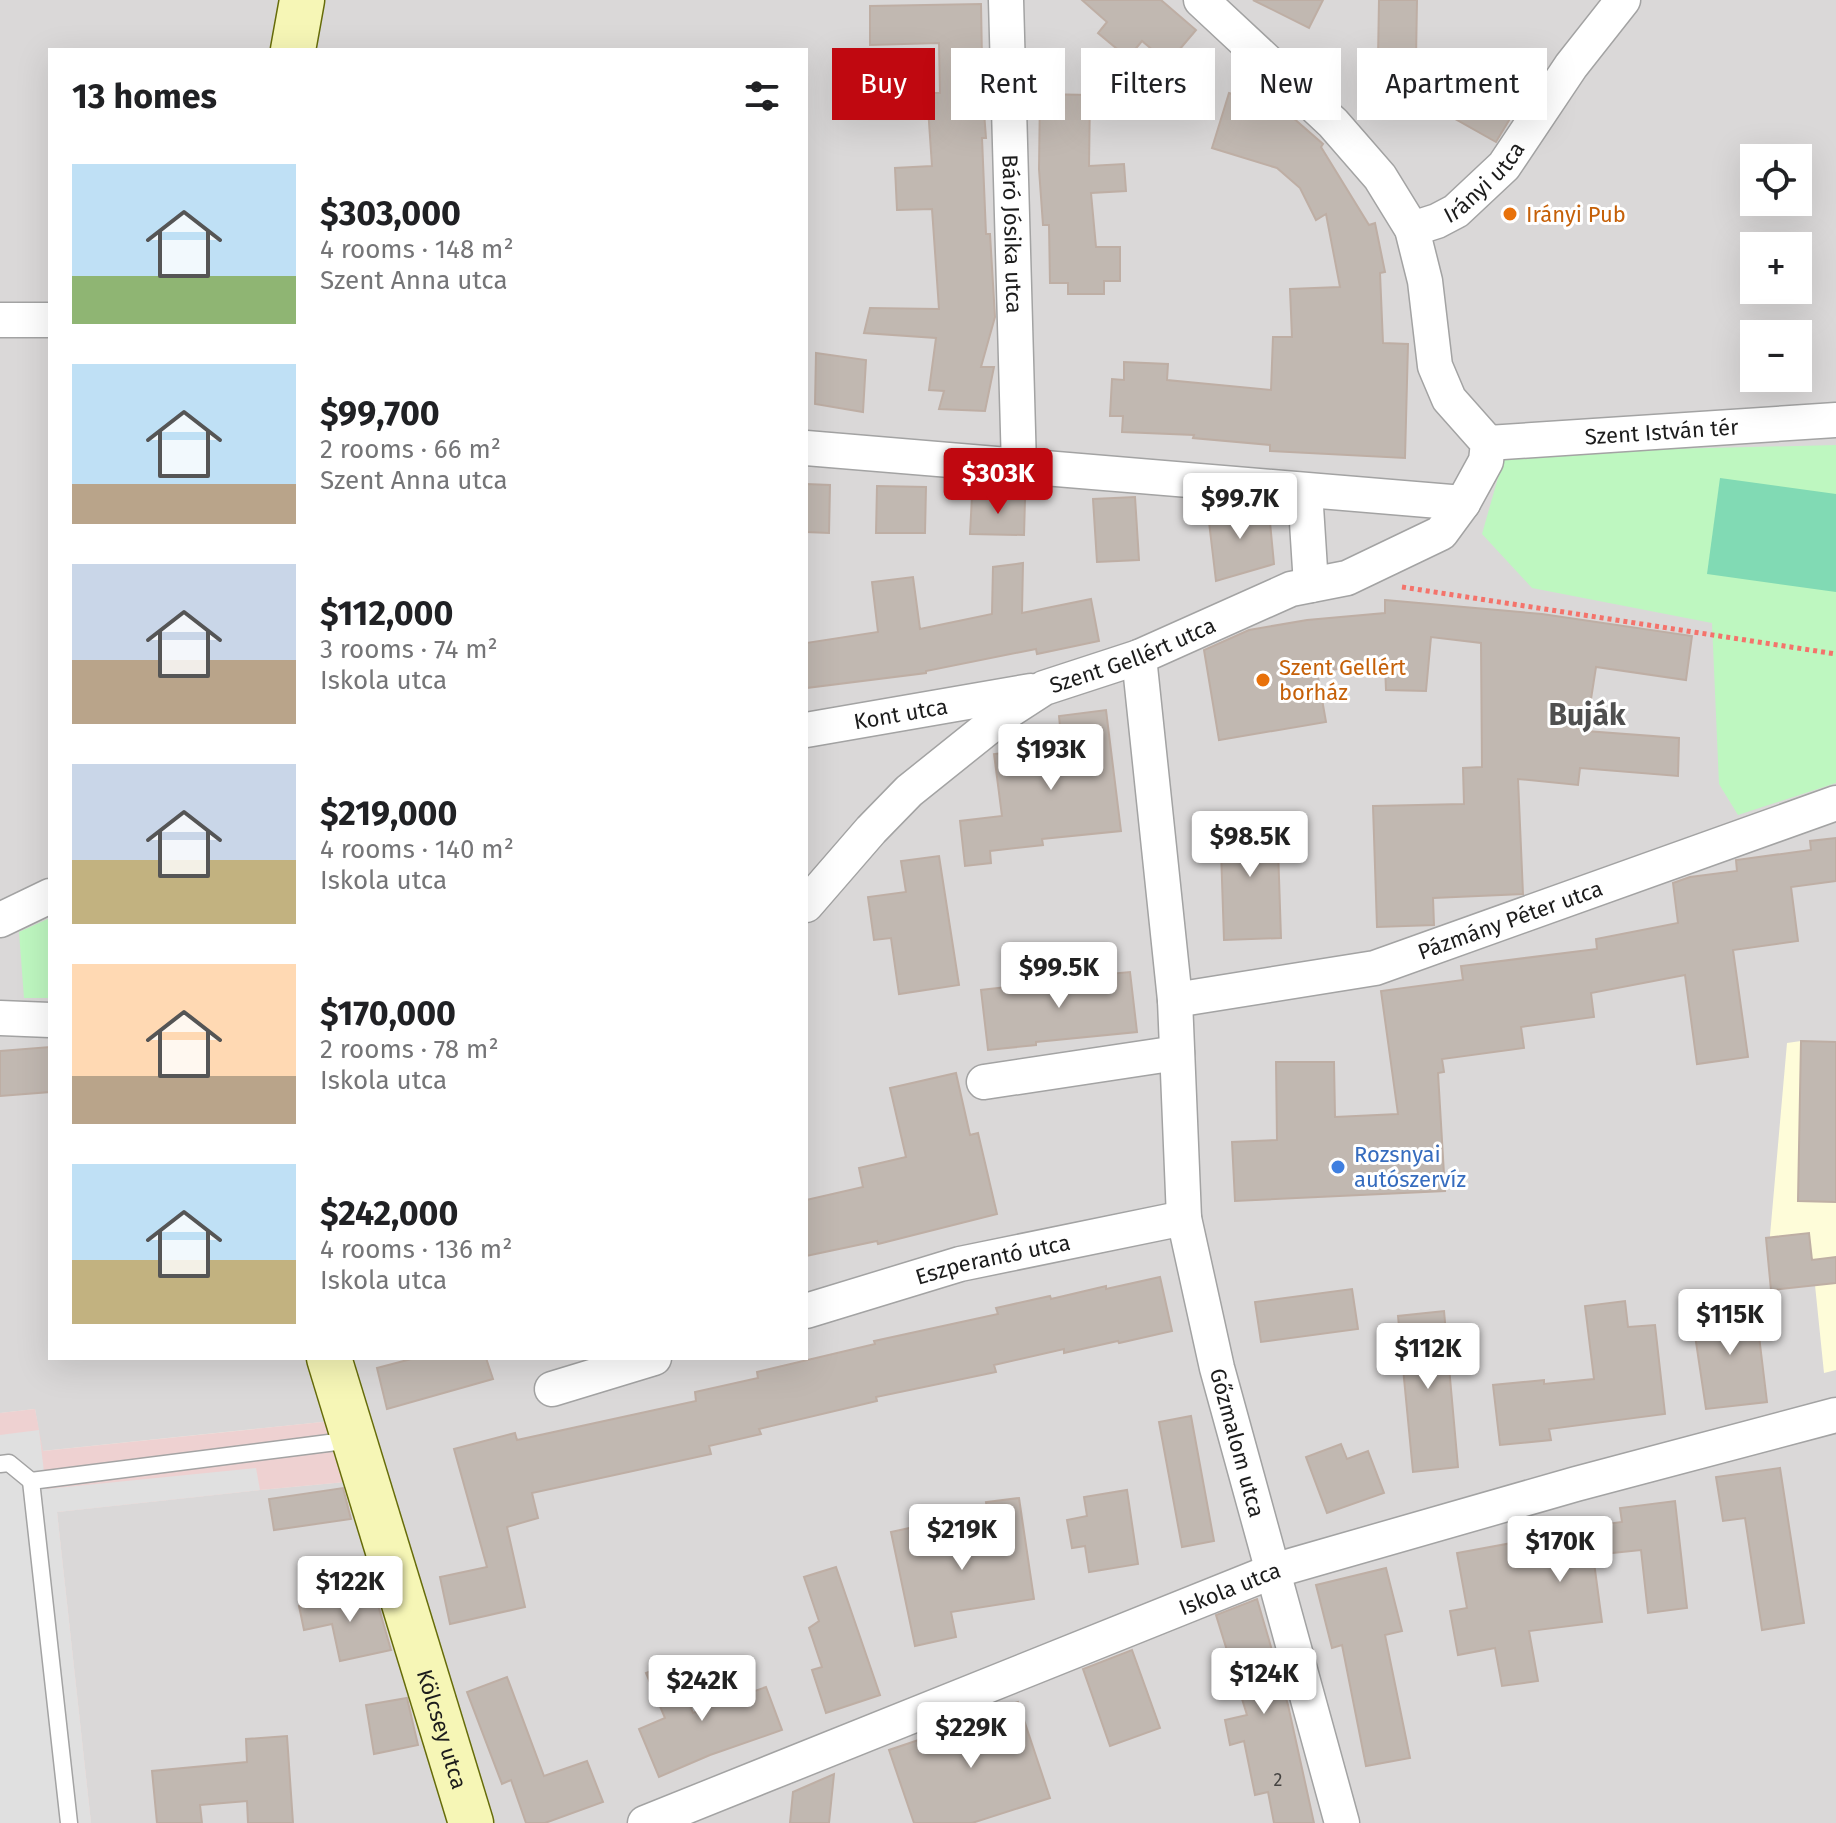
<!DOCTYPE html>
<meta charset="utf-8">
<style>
:root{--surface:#fff;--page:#f6f6f6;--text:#202124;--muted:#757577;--accent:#c00810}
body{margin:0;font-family:"Fira Sans",sans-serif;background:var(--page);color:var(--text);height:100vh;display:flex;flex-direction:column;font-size:30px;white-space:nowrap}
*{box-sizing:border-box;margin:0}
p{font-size:26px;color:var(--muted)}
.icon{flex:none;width:44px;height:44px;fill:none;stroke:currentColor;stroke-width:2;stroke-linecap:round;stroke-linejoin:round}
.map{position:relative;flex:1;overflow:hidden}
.drawer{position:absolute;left:48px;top:48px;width:760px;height:1312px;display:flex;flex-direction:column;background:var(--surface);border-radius:0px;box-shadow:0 8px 32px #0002}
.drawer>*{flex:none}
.guide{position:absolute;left:832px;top:48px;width:760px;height:72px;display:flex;gap:16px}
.tools{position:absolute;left:1740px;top:144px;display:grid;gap:16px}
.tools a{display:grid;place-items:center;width:72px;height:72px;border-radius:0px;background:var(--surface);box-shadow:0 8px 32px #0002;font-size:40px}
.price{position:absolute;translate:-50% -68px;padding:0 18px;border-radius:8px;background:#fff;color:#222;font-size:26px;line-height:52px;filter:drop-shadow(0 2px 4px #0008)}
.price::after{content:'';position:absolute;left:50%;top:48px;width:24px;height:18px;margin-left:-12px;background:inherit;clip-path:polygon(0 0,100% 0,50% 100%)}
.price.current{background:var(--accent);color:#fff}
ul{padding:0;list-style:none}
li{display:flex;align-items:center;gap:24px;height:200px;padding:0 24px}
li span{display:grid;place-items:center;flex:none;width:224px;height:160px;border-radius:0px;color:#555}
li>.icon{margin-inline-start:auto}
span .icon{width:96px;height:96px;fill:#fffc;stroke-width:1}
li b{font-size:34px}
h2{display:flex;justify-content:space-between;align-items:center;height:96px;padding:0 24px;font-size:34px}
.pill{padding:0 28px;border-radius:0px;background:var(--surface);box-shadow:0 8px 32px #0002;font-size:28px;line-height:72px}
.pill.current{background:var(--accent);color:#fff}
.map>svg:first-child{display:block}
.residential{fill:#dad8d8;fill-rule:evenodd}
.commercial{fill:#eed1d1}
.education{fill:#fefcd9}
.park{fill:#bef7c0}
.pitch{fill:#81dab4}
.parking{fill:#e0e0e0}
.building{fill:#c1b8b1;stroke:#beaea4;stroke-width:2}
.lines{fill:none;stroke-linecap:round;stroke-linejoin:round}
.service-casing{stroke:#a3a3a3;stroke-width:19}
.minor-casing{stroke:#a3a3a3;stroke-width:37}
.secondary-casing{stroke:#666c09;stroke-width:47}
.path{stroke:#f4736b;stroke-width:5;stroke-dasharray:4 4;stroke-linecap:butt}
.service{stroke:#fff;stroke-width:16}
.minor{stroke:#fff;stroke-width:34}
.secondary{stroke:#f6f6b6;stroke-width:44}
.food-dot{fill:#e8710a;stroke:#fff;stroke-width:3}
.shop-dot{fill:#3f7fe0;stroke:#fff;stroke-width:3}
.labels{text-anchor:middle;stroke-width:6;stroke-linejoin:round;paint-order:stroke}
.number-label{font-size:18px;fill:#454341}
.street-label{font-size:22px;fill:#1c1c1c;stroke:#fff}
.food-label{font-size:22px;fill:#c56008;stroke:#fff;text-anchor:start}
.shop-label{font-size:22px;fill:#366cbe;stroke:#fff;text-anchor:start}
.district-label{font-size:30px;font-weight:bold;fill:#4f4f4f;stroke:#fff}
</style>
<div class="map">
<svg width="1836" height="1823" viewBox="0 0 1836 1823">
<rect width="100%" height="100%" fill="#ede8e1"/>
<path class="residential" d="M 0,0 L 1836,0 L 1836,1823 L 91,1823 L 57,1512 L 260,1490 L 345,1482 L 332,1421 L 42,1451 L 35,1409 L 0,1413 ZM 50,50 L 806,50 L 806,1358 L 50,1358 ZM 1754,158 L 1798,158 L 1798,202 L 1754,202 ZM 1754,246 L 1798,246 L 1798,290 L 1754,290 ZM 1754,334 L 1798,334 L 1798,378 L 1754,378 Z"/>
<polygon class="commercial" points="35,1409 43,1451 332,1421 346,1482 260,1490 57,1512 91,1823 0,1823 0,1413"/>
<polygon class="education" points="1801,1041 1836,1042 1836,1370 1824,1373 1815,1285 1785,1288 1768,1258 1787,1043"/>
<g class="park">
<polygon points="1836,445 1836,783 1738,815 1719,784 1712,623 1532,588 1482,534 1505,453"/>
<polygon points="50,918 50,998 24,998 19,932"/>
</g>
<polygon class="pitch" points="1720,478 1836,494 1836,592 1707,574"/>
<polygon class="parking" points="39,1430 46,1489 256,1468 260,1490 57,1512 91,1823 0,1823 0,1435"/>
<g class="building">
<polygon points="1082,0 1161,0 1196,30 1168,63 1142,41 1128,58 1098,33 1107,22"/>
<polygon points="1253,0 1323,0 1309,28"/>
<polygon points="1379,0 1417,0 1416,59 1378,59"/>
<polygon points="981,4 982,60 980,60 986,138 982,138 986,234 990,234 995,317 981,367 994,367 985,411 939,409 944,391 929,390 936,338 864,333 870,308 939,309 932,209 897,210 895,168 932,166 927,93 940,93 939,43 870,45 870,6"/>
<polygon points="1463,77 1517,107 1496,142 1443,112"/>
<polygon points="1229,93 1284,110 1323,144 1321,147 1369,225 1375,223 1385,272 1380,273 1383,343 1408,344 1405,458 1270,451 1270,445 1193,438 1194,435 1122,432 1123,416 1110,416 1112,379 1124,380 1124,362 1168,364 1167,380 1271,390 1273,337 1292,337 1290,289 1340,287 1326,214 1316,220 1300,188 1277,168 1212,148"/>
<polygon points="1040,94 1090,95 1089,166 1124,164 1126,191 1091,193 1096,247 1120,247 1120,281 1104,281 1104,294 1068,294 1068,283 1050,283 1049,225 1043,225 1039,169"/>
<polygon points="816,353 866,360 863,412 815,404"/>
<polygon points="806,484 830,485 829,533 806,532"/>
<polygon points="877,486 926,487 925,533 876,533"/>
<polygon points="972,496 1025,499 1024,535 970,534"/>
<polygon points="1135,497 1139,560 1097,562 1093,499"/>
<polygon points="1207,505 1269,512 1274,564 1216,581"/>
<polygon points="1023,563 1022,613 1091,599 1099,641 1037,654 1036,649 926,671 926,673 806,688 806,643 878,632 872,582 913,577 920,629 992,614 993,567"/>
<polygon points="1385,600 1542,614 1692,636 1686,680 1596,667 1586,731 1679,738 1678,776 1580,768 1578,785 1518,779 1523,894 1433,898 1434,925 1377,927 1373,806 1464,804 1463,768 1482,767 1481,643 1431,637 1426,691 1386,690 1385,665 1317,671 1326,722 1219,740 1204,650 1249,630 1307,620 1385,613"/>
<polygon points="1106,710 1121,831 1042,839 1043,845 990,851 991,863 965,866 960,821 1002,816 994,754 1062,746 1059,716"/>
<polygon points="1277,818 1281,938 1224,940 1220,820"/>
<polygon points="1836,838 1836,881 1791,887 1798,941 1733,950 1748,1057 1697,1064 1685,975 1591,993 1594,1017 1521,1027 1524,1048 1442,1059 1444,1072 1438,1073 1445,1191 1235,1201 1232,1142 1277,1140 1276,1062 1334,1062 1335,1117 1398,1114 1381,991 1463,980 1461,966 1597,949 1596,939 1678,923 1673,883 1690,877 1737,871 1736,860 1811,850 1810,841"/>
<polygon points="939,856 959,985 899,994 891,938 874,940 868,897 906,892 901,861"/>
<polygon points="1130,972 1137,1032 1036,1042 1036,1045 988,1050 981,990 1034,984 1033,981"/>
<polygon points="1801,1041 1836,1042 1836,1202 1798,1201"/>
<polygon points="50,1047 50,1092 0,1096 0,1051"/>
<polygon points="956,1073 970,1135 978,1133 997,1214 878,1244 877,1241 806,1256 806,1200 863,1187 859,1168 906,1157 890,1088"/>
<polygon points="1809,1233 1812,1260 1836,1257 1836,1283 1771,1290 1766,1238"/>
<polygon points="1160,1277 1172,1331 1119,1343 1118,1341 1064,1353 1064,1349 994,1365 996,1372 876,1397 877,1401 759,1429 761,1434 709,1446 711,1454 532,1493 538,1518 507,1527 525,1607 450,1624 440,1577 487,1567 454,1449 515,1433 517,1440 696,1401 695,1392 758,1378 757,1372 875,1344 874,1341 998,1314 996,1308 1050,1296 1051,1299 1106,1286 1106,1289"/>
<polygon points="1352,1289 1358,1329 1261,1342 1255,1302"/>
<polygon points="1625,1301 1628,1327 1655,1325 1665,1414 1549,1429 1551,1440 1500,1445 1493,1385 1544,1380 1544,1384 1594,1379 1585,1306"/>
<polygon points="1755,1303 1767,1402 1706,1409 1693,1322 1704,1321 1702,1309"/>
<polygon points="1444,1311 1458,1467 1413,1472 1398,1316"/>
<polygon points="415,1358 486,1358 493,1379 387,1409 377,1368"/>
<polygon points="1191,1416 1214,1541 1182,1547 1159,1422"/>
<polygon points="1341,1444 1347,1459 1368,1451 1384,1493 1327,1513 1306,1457"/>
<polygon points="1780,1468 1804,1623 1762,1630 1745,1518 1723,1521 1716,1477"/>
<polygon points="343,1488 351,1519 274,1530 269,1499"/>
<polygon points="1127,1490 1138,1564 1089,1572 1085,1546 1072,1548 1067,1520 1087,1516 1084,1497"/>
<polygon points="1019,1498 1034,1599 951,1612 956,1637 915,1646 891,1532 932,1523 938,1550 992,1542 986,1502"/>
<polygon points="1675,1501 1687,1608 1648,1613 1641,1550 1593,1555 1602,1622 1529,1631 1538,1681 1502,1686 1495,1648 1458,1655 1450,1611 1467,1608 1457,1553 1539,1538 1539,1533 1622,1522 1620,1508"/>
<polygon points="836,1567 880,1695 826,1713 812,1670 822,1667 809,1628 819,1621 804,1577"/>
<polygon points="1386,1568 1402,1631 1385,1635 1410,1758 1366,1766 1342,1645 1332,1648 1316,1585"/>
<polygon points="374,1591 391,1650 340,1661 332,1624 304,1630 299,1606"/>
<polygon points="1257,1599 1288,1705 1314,1823 1274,1823 1268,1792 1255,1795 1244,1741 1230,1745 1225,1720 1247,1715 1216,1615"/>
<polygon points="1132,1650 1160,1728 1110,1746 1083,1669"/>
<polygon points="672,1662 693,1713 766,1687 782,1730 710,1755 659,1777 639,1729 665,1718 646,1673"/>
<polygon points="507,1677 544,1776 587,1761 603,1802 545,1823 526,1823 511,1780 502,1784 467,1692"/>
<polygon points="407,1698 418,1745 374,1754 366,1705"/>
<polygon points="1018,1702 1050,1798 972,1823 914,1823 889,1750 972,1722 970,1717"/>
<polygon points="287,1736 293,1823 248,1823 247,1801 200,1805 202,1823 157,1823 152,1771 247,1762 246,1739"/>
<polygon points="834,1774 829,1823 790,1823 793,1792"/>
</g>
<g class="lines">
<g class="service-casing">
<g id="service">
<polyline points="0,1464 9,1463 31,1481"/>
<polyline points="69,1823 31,1481 352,1440"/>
</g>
</g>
<g class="minor-casing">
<g id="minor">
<path id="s1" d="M 1006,0 L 1019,467"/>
<path id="s2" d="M 1412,229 L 1437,221 L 1456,211 L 1504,166 L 1571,66 L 1623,0"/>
<polyline points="0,320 50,320"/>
<path id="s3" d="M 1488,443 L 1836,420"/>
<polyline points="806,448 1463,503"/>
<polyline points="1305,491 1311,585"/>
<path id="s4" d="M 1139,657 L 1175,1000 L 1184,1218 L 1217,1368 L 1342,1823"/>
<path id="s5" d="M 806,730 L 1031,691"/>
<path id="s6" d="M 806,905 L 871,830 L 909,791 L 1010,710 L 1044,688 L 1139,657 L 1291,589 L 1347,578 L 1441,533 L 1463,503 L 1486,461 L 1488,443 L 1449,399 L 1435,366 L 1425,281 L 1412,229 L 1380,177 L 1333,123 L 1201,0"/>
<polyline points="0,920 50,896"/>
<path id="s7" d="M 1175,1000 L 1375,968 L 1836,803"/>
<polyline points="0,1018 50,1020"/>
<polyline points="984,1082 1177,1053"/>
<path id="s8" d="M 806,1311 L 960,1264 L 1184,1218"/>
<polyline points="552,1389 654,1358"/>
<path id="s9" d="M 645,1823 L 1273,1571 L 1576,1484 L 1836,1415"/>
</g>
</g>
<g class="secondary-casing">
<g id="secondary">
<polyline points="293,50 302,0"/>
<path id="s10" d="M 329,1358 L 471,1823"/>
</g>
</g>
<polyline class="path" points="1402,587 1836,654"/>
<use href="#service" class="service"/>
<use href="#minor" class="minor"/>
<use href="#secondary" class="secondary"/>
</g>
<g class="food-dot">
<circle cx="1510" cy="214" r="8"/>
<circle cx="1263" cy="680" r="8"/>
</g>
<circle class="shop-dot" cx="1338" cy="1167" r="8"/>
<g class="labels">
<g class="number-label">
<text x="1278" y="1786">2</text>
</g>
<g class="street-label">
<text dy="8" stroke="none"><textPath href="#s2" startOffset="88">Irányi utca</textPath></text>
<text dy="8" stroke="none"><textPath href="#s1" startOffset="234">Báró Jósika utca</textPath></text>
<text dy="8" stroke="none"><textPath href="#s3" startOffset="174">Szent István tér</textPath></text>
<text dy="8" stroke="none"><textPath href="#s6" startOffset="418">Szent Gellért utca</textPath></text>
<text dy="8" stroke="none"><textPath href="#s5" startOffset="96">Kont utca</textPath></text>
<text dy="8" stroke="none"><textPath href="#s7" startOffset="346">Pázmány Péter utca</textPath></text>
<text dy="8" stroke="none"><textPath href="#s8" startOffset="194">Eszperantó utca</textPath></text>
<text dy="8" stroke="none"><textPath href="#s4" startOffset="794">Gőzmalom utca</textPath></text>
<text dy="8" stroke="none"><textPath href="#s9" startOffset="630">Iskola utca</textPath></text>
<text dy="8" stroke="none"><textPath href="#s10" startOffset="388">Kölcsey utca</textPath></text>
</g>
<g class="food-label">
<text x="1526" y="222">Irányi Pub</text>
<text x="1279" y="675">Szent Gellért<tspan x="1279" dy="25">borház</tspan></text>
</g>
<g class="shop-label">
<text x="1354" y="1162">Rozsnyai<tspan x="1354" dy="25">autószervíz</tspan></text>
</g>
<g class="district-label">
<text x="1587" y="725">Buják</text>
</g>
</g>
</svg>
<div class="tools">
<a><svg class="icon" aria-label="locate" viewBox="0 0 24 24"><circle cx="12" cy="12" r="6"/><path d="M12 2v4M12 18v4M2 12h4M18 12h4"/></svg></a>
<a>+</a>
<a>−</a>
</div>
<b class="price current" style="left:998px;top:516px">$303K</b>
<b class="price" style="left:1240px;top:541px">$99.7K</b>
<b class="price" style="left:1051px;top:792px">$193K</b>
<b class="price" style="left:1250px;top:879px">$98.5K</b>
<b class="price" style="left:1059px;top:1010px">$99.5K</b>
<b class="price" style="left:1730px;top:1357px">$115K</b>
<b class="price" style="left:1428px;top:1391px">$112K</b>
<b class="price" style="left:962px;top:1572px">$219K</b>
<b class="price" style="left:1560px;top:1584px">$170K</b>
<b class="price" style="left:350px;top:1624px">$122K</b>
<b class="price" style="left:1264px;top:1716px">$124K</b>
<b class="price" style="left:702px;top:1723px">$242K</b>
<b class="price" style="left:971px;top:1770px">$229K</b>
<div class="guide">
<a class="pill current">Buy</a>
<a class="pill">Rent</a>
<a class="pill">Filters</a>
<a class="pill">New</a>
<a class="pill">Apartment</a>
</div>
<section class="drawer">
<h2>13 homes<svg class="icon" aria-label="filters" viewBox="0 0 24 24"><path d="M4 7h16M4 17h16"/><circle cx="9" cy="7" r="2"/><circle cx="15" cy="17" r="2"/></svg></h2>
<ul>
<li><span style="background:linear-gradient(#bfe0f5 70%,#8fb573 0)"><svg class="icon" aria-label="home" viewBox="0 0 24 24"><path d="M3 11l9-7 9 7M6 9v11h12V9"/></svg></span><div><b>$303,000</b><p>4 rooms · 148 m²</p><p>Szent Anna utca</p></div></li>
<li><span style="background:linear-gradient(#bfe0f5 75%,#b9a48a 0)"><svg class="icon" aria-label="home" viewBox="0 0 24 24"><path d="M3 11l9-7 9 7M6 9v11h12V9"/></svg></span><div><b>$99,700</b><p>2 rooms · 66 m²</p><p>Szent Anna utca</p></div></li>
<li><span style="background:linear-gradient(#c9d6e8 60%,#b9a48a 0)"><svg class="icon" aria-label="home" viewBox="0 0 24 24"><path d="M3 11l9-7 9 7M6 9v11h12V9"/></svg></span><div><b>$112,000</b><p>3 rooms · 74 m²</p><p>Iskola utca</p></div></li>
<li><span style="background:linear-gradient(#c9d6e8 60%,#c2b280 0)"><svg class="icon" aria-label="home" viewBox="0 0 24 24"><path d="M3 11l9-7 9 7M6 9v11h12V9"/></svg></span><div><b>$219,000</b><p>4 rooms · 140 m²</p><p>Iskola utca</p></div></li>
<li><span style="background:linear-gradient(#ffd9b3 70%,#b9a48a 0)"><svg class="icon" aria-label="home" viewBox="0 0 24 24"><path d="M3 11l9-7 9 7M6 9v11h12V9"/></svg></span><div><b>$170,000</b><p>2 rooms · 78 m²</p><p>Iskola utca</p></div></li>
<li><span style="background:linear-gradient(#bfe0f5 60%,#c2b280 0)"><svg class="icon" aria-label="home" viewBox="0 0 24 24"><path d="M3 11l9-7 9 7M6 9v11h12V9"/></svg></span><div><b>$242,000</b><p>4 rooms · 136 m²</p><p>Iskola utca</p></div></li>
</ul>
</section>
</div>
